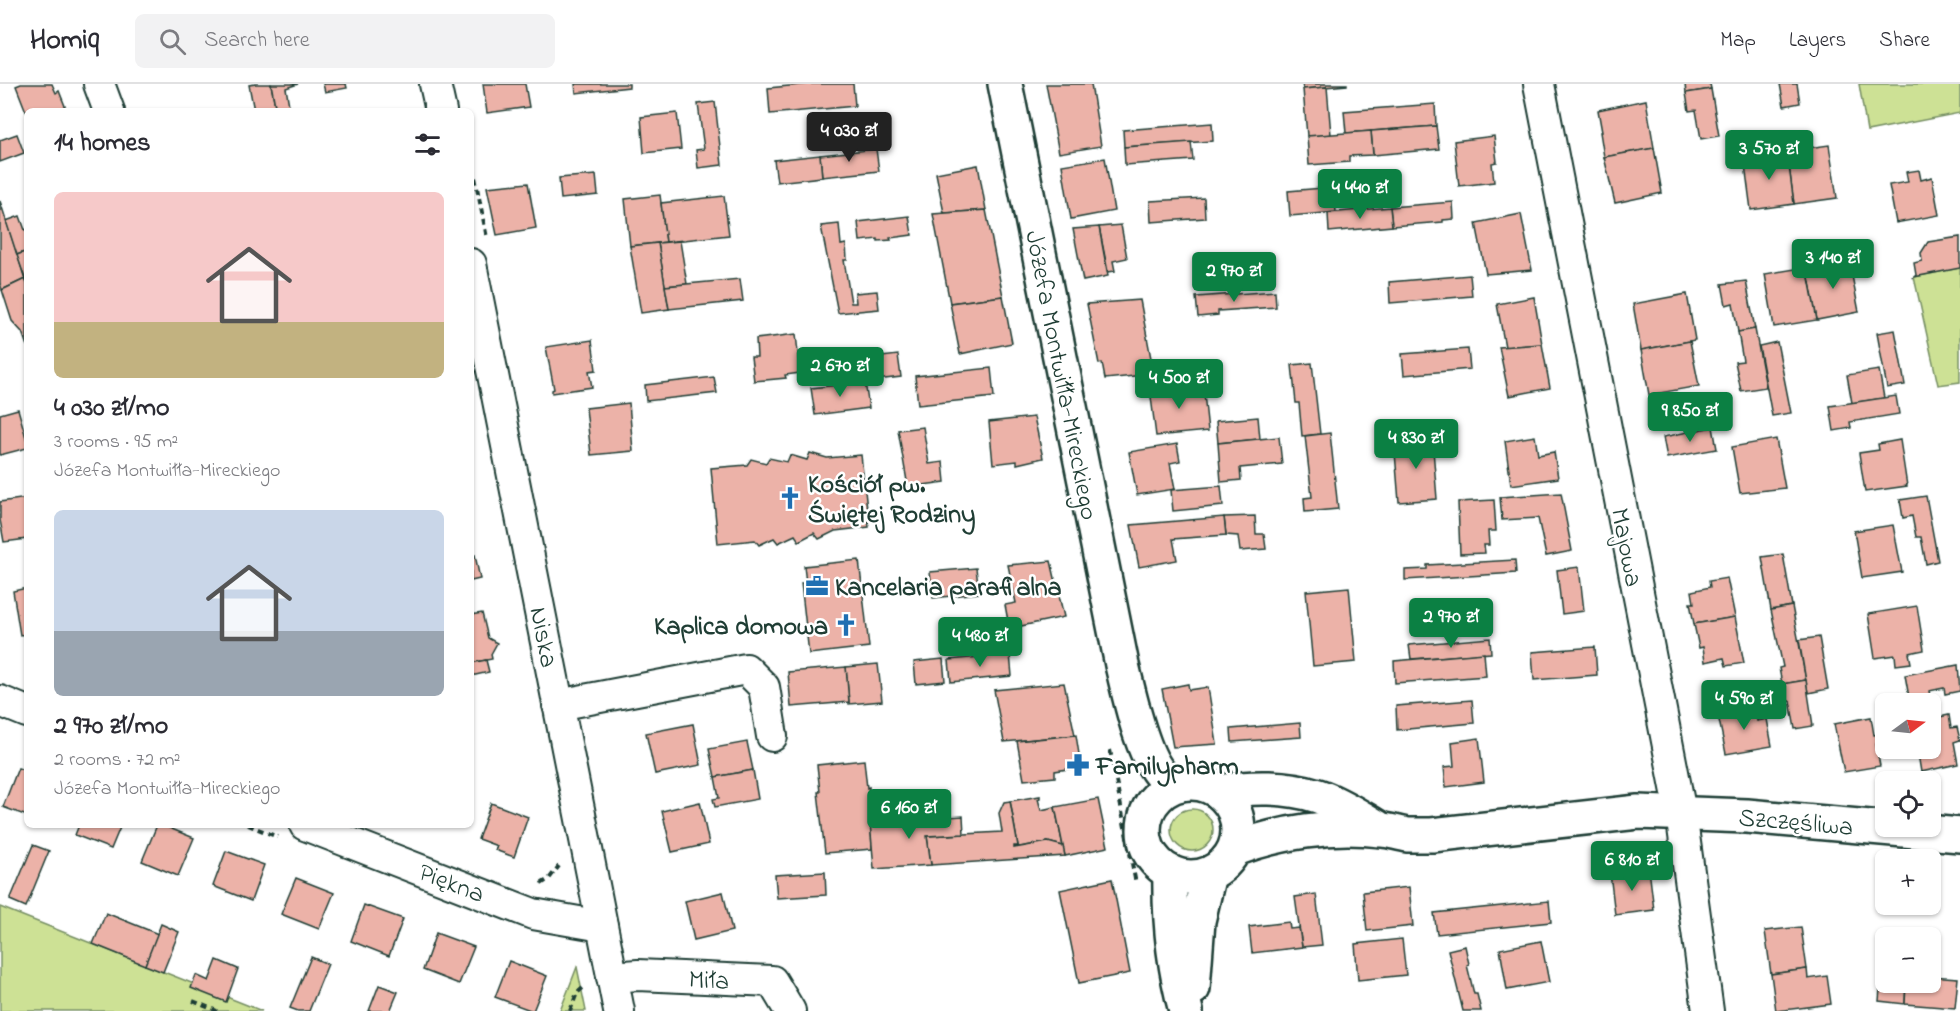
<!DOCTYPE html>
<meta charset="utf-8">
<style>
:root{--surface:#fff;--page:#f2f2f3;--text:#2b2b33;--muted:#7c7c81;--line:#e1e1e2;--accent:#0b8043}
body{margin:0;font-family:"Indie Flower",sans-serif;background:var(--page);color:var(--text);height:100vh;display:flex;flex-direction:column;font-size:22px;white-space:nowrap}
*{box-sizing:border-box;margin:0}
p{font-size:20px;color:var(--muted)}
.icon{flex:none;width:33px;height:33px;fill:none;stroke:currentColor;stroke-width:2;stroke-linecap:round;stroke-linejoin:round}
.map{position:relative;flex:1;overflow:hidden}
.panel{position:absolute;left:24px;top:24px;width:450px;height:720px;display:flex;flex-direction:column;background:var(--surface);border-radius:9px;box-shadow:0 2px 4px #0004}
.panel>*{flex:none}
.needle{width:39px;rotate:75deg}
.tools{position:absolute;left:1875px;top:609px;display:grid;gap:12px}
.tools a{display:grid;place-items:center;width:66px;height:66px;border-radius:9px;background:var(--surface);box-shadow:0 2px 4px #0004;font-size:30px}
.price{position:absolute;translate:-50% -51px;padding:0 14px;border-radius:6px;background:var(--accent);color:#fff;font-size:20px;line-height:39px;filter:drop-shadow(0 2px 3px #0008)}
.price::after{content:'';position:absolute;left:50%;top:36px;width:18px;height:14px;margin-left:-9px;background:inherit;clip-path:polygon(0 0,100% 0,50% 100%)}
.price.current{background:#222;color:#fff}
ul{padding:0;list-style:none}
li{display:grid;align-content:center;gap:12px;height:318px;padding:0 30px}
li span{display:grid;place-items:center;height:186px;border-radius:9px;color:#555}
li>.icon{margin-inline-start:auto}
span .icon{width:108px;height:108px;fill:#fffc;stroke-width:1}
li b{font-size:26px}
h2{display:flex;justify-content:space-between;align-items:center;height:72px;padding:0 30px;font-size:26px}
header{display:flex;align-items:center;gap:36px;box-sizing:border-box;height:84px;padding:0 30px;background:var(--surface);border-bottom:2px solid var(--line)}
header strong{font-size:28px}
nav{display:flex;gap:33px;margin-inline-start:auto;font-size:21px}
.search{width:420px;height:54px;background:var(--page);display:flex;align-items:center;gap:15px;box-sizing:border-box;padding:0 21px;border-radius:9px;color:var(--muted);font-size:22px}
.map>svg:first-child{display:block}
.green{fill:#cde195;stroke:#768f64;stroke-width:1.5}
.building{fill:#ecb2a8;stroke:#1f3d34;stroke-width:1.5}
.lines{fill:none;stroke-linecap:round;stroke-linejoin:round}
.minor-casing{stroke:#1f3d34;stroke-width:34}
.tertiary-casing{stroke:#1f3d34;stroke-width:38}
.secondary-casing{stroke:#1f3d34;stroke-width:38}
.path{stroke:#1f3d34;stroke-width:4;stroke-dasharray:6 4.5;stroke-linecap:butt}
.minor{stroke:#fff;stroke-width:30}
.tertiary{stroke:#fff;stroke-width:33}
.secondary{stroke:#fff;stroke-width:33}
.labels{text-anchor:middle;stroke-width:5;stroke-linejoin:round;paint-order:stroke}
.street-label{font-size:26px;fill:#1f3d34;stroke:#fff}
.poi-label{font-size:26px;font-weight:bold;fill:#1f3d34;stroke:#fff;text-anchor:start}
</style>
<header>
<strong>Homiq</strong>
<div class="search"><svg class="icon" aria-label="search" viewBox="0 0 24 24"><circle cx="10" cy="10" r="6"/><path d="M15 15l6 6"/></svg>Search here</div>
<nav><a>Map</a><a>Layers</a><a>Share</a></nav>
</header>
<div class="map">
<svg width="1960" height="927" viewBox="0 0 1960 927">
<rect width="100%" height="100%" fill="#fff"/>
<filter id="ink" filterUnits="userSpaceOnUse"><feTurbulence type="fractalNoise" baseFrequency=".0167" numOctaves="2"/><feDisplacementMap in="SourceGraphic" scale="12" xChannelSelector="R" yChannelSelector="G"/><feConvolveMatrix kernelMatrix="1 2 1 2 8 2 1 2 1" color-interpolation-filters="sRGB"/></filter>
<g filter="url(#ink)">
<g class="green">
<polygon points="1859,0 1960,0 1960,29 1867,47"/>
<polygon points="1960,184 1960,298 1938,301 1914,193"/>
<circle cx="1192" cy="746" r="21"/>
<polygon points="0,823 262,927 0,927"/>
<polygon points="577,883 586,927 560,927"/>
</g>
<g class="building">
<polygon points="21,0 52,0 56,9 59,7 67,27 27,27 27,30 16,2"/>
<polygon points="256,0 271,0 276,27 254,27 249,1"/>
<polygon points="271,0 298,0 286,4 290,27 276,27"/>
<polygon points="323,0 346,0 347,4 325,8"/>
<polygon points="483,0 525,0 529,23 487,29"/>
<polygon points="575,0 629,0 629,3 576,9"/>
<polygon points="811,0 853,0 855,22 770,30 768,4"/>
<polygon points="1046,0 1091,0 1101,62 1059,69"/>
<polygon points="1302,0 1347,0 1347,1 1303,5"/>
<polygon points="1685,0 1710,0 1711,5 1686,9"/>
<polygon points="1780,0 1797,0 1800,19 1784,22"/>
<polygon points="1327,3 1331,51 1307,52 1303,5"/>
<polygon points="1711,5 1719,52 1701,55 1696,26 1689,27 1686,9"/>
<polygon points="1646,16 1654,64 1604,73 1600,48 1602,48 1598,26"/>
<polygon points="715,18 722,81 698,84 696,66 704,65 698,20"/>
<polygon points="1435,20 1436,42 1346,49 1344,27"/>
<polygon points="677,29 681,65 644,69 641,33"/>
<polygon points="1212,39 1213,57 1124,63 1123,46"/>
<polygon points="1436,42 1439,65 1373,71 1371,47"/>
<polygon points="1371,47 1373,71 1349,72 1349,78 1309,81 1307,52"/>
<polygon points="17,50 24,69 0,78 0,56"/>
<polygon points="1494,52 1497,78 1492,79 1494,98 1459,102 1454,57"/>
<polygon points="1191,58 1193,76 1125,81 1124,63"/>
<polygon points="1829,61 1837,114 1794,120 1787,67"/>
<polygon points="1654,64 1662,109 1615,119 1604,73"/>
<polygon points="876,65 879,87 822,93 820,71"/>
<polygon points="1787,67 1794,120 1751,126 1744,73"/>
<polygon points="820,71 822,93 777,98 774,76"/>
<polygon points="1105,74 1114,127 1071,135 1062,81"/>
<polygon points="978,81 986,126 944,129 936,89"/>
<polygon points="1919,86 1921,96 1932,93 1939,131 1896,139 1889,101 1908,98 1906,88"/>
<polygon points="596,91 598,111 561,115 559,94"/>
<polygon points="528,99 536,144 497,151 487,103"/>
<polygon points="1334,103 1336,128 1290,132 1288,107"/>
<polygon points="660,111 666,158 630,162 625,115"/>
<polygon points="724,112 729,151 666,158 661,119"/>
<polygon points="1204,114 1205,134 1151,138 1150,117"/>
<polygon points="0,117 25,195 2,206 0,199"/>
<polygon points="1453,118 1454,135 1443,136 1443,138 1392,142 1390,123"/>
<polygon points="1390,123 1392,142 1329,148 1328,129"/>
<polygon points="986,126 1003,212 950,219 933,130"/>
<polygon points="1521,130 1532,186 1486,190 1476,139"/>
<polygon points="20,132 25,146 27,145 27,167 17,171 6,137"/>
<polygon points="909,132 912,151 890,154 891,156 878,157 878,155 860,157 858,138"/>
<polygon points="839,140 841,161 846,160 847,176 844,176 851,219 856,219 855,209 877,207 879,225 838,229 821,142"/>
<polygon points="1121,141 1127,174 1113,177 1115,187 1108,188 1099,143"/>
<polygon points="1099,143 1108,192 1083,197 1073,145"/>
<polygon points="1960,153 1960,184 1914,193 1916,191 1914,179 1922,177 1921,169 1928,158"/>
<polygon points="680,157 687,200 665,202 658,159"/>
<polygon points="658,159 669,225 641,229 630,162"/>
<polygon points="27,167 27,200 17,171"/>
<polygon points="1849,176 1859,228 1817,236 1807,183"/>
<polygon points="1807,183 1817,236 1774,243 1765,190"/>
<polygon points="1470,191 1472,212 1390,219 1389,198"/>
<polygon points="25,195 27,200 27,262 22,248 12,237 2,206"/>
<polygon points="740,195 743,217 669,225 665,202"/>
<polygon points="1746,197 1755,245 1738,248 1733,219 1726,221 1722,200"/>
<polygon points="1275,207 1276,223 1218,227 1218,231 1198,233 1196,213"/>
<polygon points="1687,210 1695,256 1641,266 1633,220"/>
<polygon points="1003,212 1012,259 960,270 950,219"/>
<polygon points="1534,213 1542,260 1505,263 1497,220"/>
<polygon points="1140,216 1154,290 1105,295 1102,279 1099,280 1087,220"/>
<polygon points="1755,245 1766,303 1741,307 1735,278 1743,277 1738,248"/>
<polygon points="1895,246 1905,301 1887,304 1877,249"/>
<polygon points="796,250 800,289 785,291 786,294 754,297 751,273 757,273 756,255"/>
<polygon points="592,256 596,286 589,287 592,303 552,309 552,306 554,305 546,263"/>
<polygon points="1690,257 1699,302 1649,311 1641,266"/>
<polygon points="1777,258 1791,329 1772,332 1759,262"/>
<polygon points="1542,260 1550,304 1509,312 1499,263"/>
<polygon points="1468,265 1470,285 1404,291 1402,270"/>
<polygon points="898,271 901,293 860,298 857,276"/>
<polygon points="1312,279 1320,350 1302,352 1299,319 1296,319 1292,281"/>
<polygon points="991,284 994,313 918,321 915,292"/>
<polygon points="1879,286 1884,314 1852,319 1847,291"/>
<polygon points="714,293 717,309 646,317 645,301"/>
<polygon points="865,298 869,324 815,331 811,304"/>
<polygon points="1203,300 1208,347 1156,352 1150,305"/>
<polygon points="1896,312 1899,330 1850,338 1851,344 1834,347 1830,322"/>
<polygon points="629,319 633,367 591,371 586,324"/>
<polygon points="18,325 27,357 27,364 0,371 0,330"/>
<polygon points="1034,333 1043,374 1017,380 1017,377 993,380 989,338"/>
<polygon points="1258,333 1260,355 1218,359 1216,337"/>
<polygon points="923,343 929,380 943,378 945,398 908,403 898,346"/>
<polygon points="1713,343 1717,365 1667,374 1663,353"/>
<polygon points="1330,349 1338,425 1305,428 1304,414 1312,413 1305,352"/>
<polygon points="1535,352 1538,371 1554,368 1558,394 1511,401 1505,357"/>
<polygon points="1279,353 1282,380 1240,384 1241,396 1221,398 1218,359"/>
<polygon points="1432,353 1437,415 1399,418 1394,356"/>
<polygon points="1776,355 1785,404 1740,409 1732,363"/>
<polygon points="1900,356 1907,402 1865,408 1859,369 1879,366 1878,360"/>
<polygon points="1177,360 1180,377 1170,379 1175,405 1137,411 1129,368"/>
<polygon points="810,369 827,374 861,371 869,443 835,447 819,455 814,449 799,457 795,451 778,459 774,454 759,461 755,456 718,460 711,384 747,381 751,375 766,379 769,374 787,378 790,371 807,376"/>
<polygon points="1221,402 1223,422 1173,427 1171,406"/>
<polygon points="1561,409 1572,467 1546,472 1538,434 1502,436 1500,413"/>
<polygon points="1926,412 1938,477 1926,480 1921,453 1916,453 1912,432 1903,434 1900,416"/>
<polygon points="27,414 27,455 4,458 0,436 0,418"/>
<polygon points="1494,416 1496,447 1488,447 1489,461 1484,461 1485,469 1460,470 1458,418"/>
<polygon points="1255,432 1256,450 1264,450 1266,465 1240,467 1238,452 1226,451 1224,433"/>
<polygon points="1224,433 1226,451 1173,455 1177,476 1139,483 1131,441"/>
<polygon points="1893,441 1902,488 1862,494 1854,447"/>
<polygon points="1783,470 1792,522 1771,526 1762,473"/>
<polygon points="475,471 480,495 471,497 471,472"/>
<polygon points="859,476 869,563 809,570 801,499 806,499 804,482"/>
<polygon points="1515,476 1516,489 1405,496 1405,486 1427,485 1427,481"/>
<polygon points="1051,477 1064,533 1021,542 1019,535 1008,537 1005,521 1016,519 1008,481"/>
<polygon points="1579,483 1584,527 1562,530 1557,486"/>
<polygon points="976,484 979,509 933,514 930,488"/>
<polygon points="1727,494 1735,533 1694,540 1690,519 1694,519 1692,507 1710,503 1709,497"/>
<polygon points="1349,503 1356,578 1313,582 1306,507"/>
<polygon points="27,504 27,550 20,551 13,507"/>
<polygon points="1792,522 1806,596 1782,600 1779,584 1783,583 1771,526"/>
<polygon points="1917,522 1924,566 1909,569 1911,579 1896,581 1895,571 1875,574 1868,530"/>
<polygon points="482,529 488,554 497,559 491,570 492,575 471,579 471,531"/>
<polygon points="1735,533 1744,579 1726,582 1724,574 1705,578 1703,563 1699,564 1694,540"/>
<polygon points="1819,553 1828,605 1808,609 1799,556"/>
<polygon points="1490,554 1491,569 1411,575 1409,561"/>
<polygon points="1595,563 1597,591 1534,596 1532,568"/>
<polygon points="1484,569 1486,592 1395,599 1394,577"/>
<polygon points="1010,570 1012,592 951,598 949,576"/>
<polygon points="943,575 945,597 916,600 914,578"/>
<polygon points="486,576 489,588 471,592 471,579"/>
<polygon points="878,580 882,617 849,620 846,583"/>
<polygon points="1958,581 1960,607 1945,610 1944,604 1929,607 1931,615 1910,619 1905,591"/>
<polygon points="846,583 849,618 791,623 788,588"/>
<polygon points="1806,596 1813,642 1795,645 1790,617 1785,618 1782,600"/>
<polygon points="1064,599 1075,651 1004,658 994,606"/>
<polygon points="1188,600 1189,606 1208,603 1217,660 1173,663 1162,605"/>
<polygon points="1472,616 1474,639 1397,646 1396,622"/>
<polygon points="1755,624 1757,637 1767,635 1772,662 1726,670 1718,631"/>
<polygon points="1949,631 1951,644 1957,643 1960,656 1954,658 1958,680 1921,688 1917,664 1930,664 1930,635"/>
<polygon points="1871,633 1874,651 1881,650 1882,659 1876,660 1880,682 1844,688 1834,640"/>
<polygon points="1300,639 1301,653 1232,658 1231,645"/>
<polygon points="693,640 701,681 655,690 646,649"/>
<polygon points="1076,651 1081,683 1055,687 1055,693 1024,696 1017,657"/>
<polygon points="1479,654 1484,698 1446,703 1444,683 1454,682 1452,658"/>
<polygon points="747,658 753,686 715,693 709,665"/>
<polygon points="864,676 867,704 869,703 872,765 825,769 818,708 820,708 817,681"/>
<polygon points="18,684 27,687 27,732 3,723"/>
<polygon points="753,686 758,715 715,723 713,715 719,714 715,693"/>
<polygon points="1040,712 1040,714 1038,715 1041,726 1055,723 1063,762 1048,758 1014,764 1014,762 1018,762 1010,717"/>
<polygon points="1098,715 1108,763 1065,772 1055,723"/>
<polygon points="1010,717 1018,762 1014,762 1014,764 1048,758 1063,762 1065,772 931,781 927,752 1002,748 999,729 1004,718"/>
<polygon points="700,718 709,760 672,768 662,727"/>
<polygon points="491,719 528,733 514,773 495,766 497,762 478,755"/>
<polygon points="963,732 964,750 927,752 931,781 874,785 870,738"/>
<polygon points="79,741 121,741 111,765 75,751"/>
<polygon points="157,741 162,741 194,754 178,792 142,777"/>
<polygon points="33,761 49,767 26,823 10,816"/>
<polygon points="226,767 264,781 251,817 213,802"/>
<polygon points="1649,785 1654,826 1615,831 1610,789"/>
<polygon points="825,788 826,811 777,814 775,791"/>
<polygon points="296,794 334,809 319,845 281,830"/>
<polygon points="1112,795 1130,889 1079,899 1060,806"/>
<polygon points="1409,803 1413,842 1367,847 1363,808"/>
<polygon points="723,808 732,847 694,856 685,817"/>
<polygon points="1316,810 1322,861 1302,863 1295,813"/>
<polygon points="1549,817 1551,838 1437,850 1434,829"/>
<polygon points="364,821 403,835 389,872 351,857"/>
<polygon points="106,829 158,850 145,881 93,860"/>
<polygon points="1289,838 1290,845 1299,844 1302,863 1252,869 1249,843"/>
<polygon points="161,840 179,848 163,888 145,881"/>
<polygon points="1801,843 1807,885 1771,890 1765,847"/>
<polygon points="436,849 474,863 459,900 423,886"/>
<polygon points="1402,855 1406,891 1358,896 1355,860"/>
<polygon points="1541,857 1549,898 1507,906 1500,865"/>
<polygon points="1465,862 1469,880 1467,881 1474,910 1477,910 1481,927 1463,927 1448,866"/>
<polygon points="1883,867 1886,867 1886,898 1906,898 1905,920 1879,917"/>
<polygon points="311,873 328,880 309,927 298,927 290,924"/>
<polygon points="217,876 238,885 226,918 191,904 196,891 209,897"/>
<polygon points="509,877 547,892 533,927 495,913"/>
<polygon points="1807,885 1808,895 1827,892 1831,920 1776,927 1771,890"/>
<polygon points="1930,892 1958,894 1955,924 1905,920 1906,898 1930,898"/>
<polygon points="379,901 398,908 390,927 369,927"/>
</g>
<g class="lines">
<g class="minor-casing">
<g id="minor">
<polyline points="99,0 109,27"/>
<polyline points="435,0 441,27"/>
<polyline points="1539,0 1681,729 1708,927"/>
<polyline points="471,180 619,927"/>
<polyline points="0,617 27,628"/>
<polyline points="558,621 746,585 764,603 772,652"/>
<polyline points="305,741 533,830 602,842"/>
<polyline points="612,893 638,891 772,897 790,927"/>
</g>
</g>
<g class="tertiary-casing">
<g id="tertiary">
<path d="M 1220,708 C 1251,702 1287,702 1318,712 C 1339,719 1358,732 1377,743"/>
<path d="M 1235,765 C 1280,748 1332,740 1381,746 C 1390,746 1399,750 1408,751 C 1416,751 1424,751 1432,751 L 1638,728 L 1747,732 L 1960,751"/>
</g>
</g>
<g class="secondary-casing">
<g id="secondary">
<path d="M 1005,0 L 1122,581 C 1129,609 1143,681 1167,696 C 1171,699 1177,699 1181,700"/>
<circle cx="1191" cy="746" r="47"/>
<path d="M 1170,788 C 1169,836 1173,880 1186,927"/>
<polyline points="1193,904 1198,837 1209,790"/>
</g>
</g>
<g class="path">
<polyline points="471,73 487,154"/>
<polyline points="1110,666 1136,800"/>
<polyline points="248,741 278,753"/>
<polyline points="541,800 549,795 559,782"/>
<polyline points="193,917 217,927"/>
<polyline points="570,927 577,909 584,903"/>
</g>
<use href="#minor" class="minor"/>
<use href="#tertiary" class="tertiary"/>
<use href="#secondary" class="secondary"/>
</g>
</g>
<defs>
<g id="church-bare" transform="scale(1.8)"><path d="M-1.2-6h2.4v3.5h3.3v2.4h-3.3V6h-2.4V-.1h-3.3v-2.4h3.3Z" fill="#1f6fb2" stroke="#fff" stroke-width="2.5" paint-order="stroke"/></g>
<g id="office-bare" transform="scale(1.8)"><path d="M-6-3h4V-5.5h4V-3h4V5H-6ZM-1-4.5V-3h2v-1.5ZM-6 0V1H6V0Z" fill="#1f6fb2" stroke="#fff" stroke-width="2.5" paint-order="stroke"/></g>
<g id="pharmacy-bare" transform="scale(1.8)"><path d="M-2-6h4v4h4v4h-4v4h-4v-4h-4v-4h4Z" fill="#1f6fb2" stroke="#fff" stroke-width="2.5" paint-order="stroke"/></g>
</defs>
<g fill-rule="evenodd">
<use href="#church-bare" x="790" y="414"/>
<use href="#office-bare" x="817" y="502"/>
<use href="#church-bare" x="846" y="541"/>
<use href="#pharmacy-bare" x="1078" y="681"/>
</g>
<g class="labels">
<g class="street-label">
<text transform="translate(1063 291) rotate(79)" y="9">Józefa Montwiłła-Mireckiego</text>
<text transform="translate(1628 463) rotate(79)" y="9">Majowa</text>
<text transform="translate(545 553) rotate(79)" y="9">Niska</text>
<text transform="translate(1796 737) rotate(5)" y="9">Szczęśliwa</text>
<text transform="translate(452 798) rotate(21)" y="9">Piękna</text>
<text transform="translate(709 895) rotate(3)" y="9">Miła</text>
</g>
<g class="poi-label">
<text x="808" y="408">Kościół pw.<tspan x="808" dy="30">Świętej Rodziny</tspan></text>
<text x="835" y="511">Kancelaria parafialna</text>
<text x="828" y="550" text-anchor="end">Kaplica domowa</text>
<text x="1096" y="690">Familypharm</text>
</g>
</g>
</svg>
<div class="tools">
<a><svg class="needle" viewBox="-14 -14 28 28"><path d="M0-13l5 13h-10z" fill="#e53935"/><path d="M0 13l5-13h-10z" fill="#7c7c81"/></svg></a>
<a><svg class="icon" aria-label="locate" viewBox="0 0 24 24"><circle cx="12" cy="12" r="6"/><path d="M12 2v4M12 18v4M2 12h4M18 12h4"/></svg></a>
<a>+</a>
<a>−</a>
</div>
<b class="price current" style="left:849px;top:79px">4 030 zł</b>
<b class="price" style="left:1769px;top:97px">3 570 zł</b>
<b class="price" style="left:1360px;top:136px">4 440 zł</b>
<b class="price" style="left:1833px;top:206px">3 140 zł</b>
<b class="price" style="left:1234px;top:219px">2 970 zł</b>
<b class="price" style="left:840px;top:314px">2 670 zł</b>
<b class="price" style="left:1179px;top:326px">4 500 zł</b>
<b class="price" style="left:1690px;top:359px">9 850 zł</b>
<b class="price" style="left:1416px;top:386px">4 830 zł</b>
<b class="price" style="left:1451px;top:565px">2 970 zł</b>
<b class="price" style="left:980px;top:584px">4 480 zł</b>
<b class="price" style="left:1744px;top:647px">4 590 zł</b>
<b class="price" style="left:909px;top:756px">6 160 zł</b>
<b class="price" style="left:1632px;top:808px">6 810 zł</b>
<section class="panel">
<h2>14 homes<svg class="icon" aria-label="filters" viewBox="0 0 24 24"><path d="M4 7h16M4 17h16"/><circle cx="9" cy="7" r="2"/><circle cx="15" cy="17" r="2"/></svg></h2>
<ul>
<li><span style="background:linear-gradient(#f6c9c9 70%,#c2b280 0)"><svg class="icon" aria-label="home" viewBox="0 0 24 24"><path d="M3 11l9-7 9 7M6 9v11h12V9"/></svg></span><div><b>4 030 zł/mo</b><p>3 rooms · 95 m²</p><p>Józefa Montwiłła-Mireckiego</p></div></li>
<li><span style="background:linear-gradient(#c9d6e8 65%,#9aa5b1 0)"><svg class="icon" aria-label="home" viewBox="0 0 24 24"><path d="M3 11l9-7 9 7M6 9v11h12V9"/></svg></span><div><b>2 970 zł/mo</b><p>2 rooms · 72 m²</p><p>Józefa Montwiłła-Mireckiego</p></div></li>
</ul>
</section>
</div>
